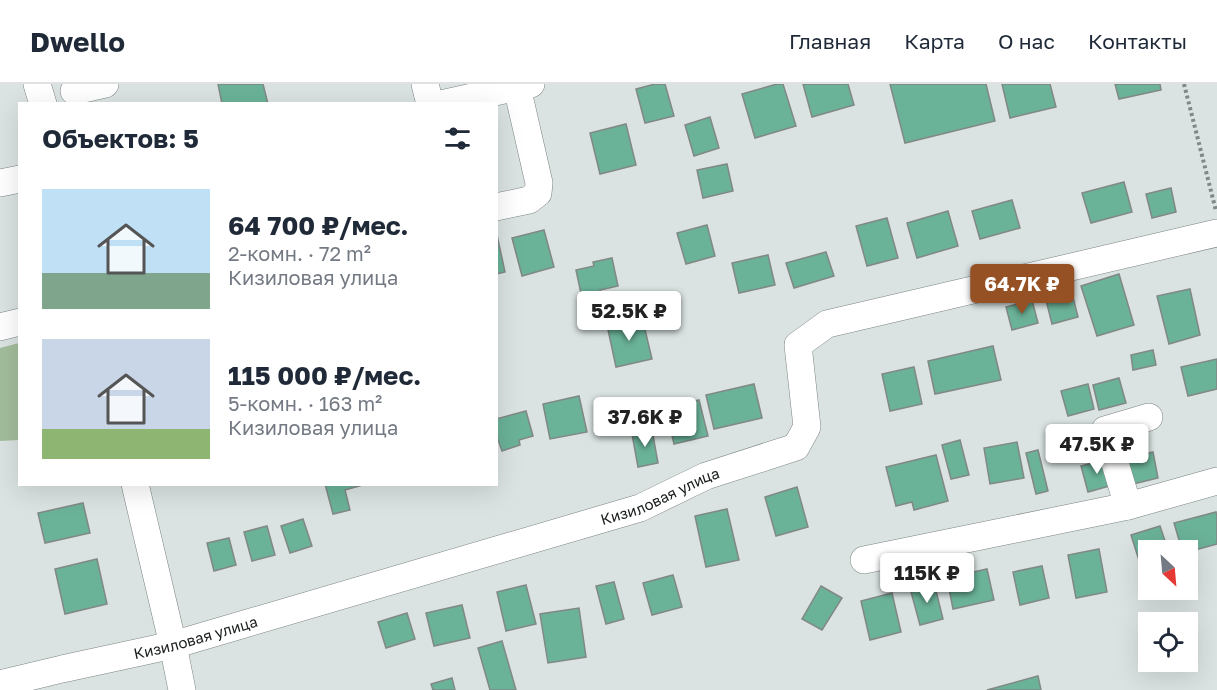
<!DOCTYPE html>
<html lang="ru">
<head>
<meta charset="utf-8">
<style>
	:root { --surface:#fff; --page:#f2f2f3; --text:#1f2937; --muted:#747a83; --line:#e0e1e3; --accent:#955024 }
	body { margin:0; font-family:"Golos Text",sans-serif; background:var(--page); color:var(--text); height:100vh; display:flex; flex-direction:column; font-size:22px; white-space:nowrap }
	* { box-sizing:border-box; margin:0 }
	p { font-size:20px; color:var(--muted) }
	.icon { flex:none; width:33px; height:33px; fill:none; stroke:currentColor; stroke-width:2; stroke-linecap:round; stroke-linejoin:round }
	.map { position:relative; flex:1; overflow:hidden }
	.side { position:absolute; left:18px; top:18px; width:480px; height:384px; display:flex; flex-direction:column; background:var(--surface); border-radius:0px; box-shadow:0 6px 24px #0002 }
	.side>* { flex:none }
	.needle { width:39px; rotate:154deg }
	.tools { position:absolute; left:1138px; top:456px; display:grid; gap:12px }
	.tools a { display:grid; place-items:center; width:60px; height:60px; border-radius:0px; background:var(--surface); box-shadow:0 6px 24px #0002; font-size:30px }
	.price { position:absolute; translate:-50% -51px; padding:0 14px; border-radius:6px; background:#fff; color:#222; font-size:20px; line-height:39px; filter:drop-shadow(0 2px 3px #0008) }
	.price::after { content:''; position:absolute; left:50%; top:36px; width:18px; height:14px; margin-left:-9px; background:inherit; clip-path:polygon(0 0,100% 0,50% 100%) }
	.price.selected { background:var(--accent); color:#fff }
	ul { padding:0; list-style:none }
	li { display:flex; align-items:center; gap:18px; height:150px; padding:0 24px }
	li span { display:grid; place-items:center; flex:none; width:168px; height:120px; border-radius:0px; color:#555 }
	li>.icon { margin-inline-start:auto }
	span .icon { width:72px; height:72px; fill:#fffc; stroke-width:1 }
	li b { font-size:26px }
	h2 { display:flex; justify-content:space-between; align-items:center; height:72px; padding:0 24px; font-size:26px }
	header { display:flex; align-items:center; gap:36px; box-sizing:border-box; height:84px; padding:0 30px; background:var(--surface); border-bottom:2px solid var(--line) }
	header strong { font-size:28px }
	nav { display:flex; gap:33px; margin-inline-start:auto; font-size:21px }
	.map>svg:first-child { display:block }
	.green { fill:#a2bd9b }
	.building { fill:#6ab298; stroke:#818885; stroke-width:1.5 }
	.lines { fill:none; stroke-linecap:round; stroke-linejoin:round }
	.minor-casing { stroke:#7c8383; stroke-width:28 }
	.path { stroke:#818787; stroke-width:4; stroke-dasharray:3 3; stroke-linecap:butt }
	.minor { stroke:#fff; stroke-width:27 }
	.labels { text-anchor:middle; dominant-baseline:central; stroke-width:5; stroke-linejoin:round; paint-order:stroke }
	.street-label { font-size:15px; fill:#1b1e1e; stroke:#fff }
</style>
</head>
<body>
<header>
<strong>Dwello</strong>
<nav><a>Главная</a><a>Карта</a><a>О нас</a><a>Контакты</a></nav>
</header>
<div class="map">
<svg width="1217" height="606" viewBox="0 0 1217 606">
	<rect width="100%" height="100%" fill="#dae2e2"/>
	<path class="green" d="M19,259V356L0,357V264Z"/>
	<g class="building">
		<path d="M218,0H263L268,20H222Z"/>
		<path d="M655,0H665L674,32L645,39L636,5Z"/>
		<path d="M777,0H783L796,42L755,54L742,10Z"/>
		<path d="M803,0H848L854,21L812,33Z"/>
		<path d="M890,0H986L995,37L905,59Z"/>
		<path d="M1002,0H1050L1056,23L1010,34Z"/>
		<path d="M1115,0H1160L1161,6L1119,15Z"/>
		<path d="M710,33L719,64L694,72L685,41Z"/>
		<path d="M626,40L636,81L600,90L590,49Z"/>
		<path d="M727,80L733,107L703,114L697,86Z"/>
		<path d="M1124,98L1132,128L1091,139L1082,109Z"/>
		<path d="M1171,104L1176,128L1152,134L1146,110Z"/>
		<path d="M1012,116L1020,144L980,155L972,127Z"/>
		<path d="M948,127L958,162L917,174L907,139Z"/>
		<path d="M887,134L898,174L867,182L856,142Z"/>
		<path d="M707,141L715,172L686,180L677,149Z"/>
		<path d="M544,146L554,183L522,192L512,154Z"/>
		<path d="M497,151L505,188L496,190V151Z"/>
		<path d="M826,168L834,192L794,204L786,179Z"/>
		<path d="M768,171L775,201L739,209L732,179Z"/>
		<path d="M612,174L618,202L600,206L601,210L582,214L576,186L594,182L593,178Z"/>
		<path d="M1119,190L1134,241L1097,252L1081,202Z"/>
		<path d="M1071,205L1078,233L1052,240L1045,212Z"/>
		<path d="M1190,205L1200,251L1169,260L1157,212Z"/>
		<path d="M1032,216L1038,239L1012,246L1006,223Z"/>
		<path d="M642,233L652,275L616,283L607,241Z"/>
		<path d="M993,262L1001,296L935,310L928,277Z"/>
		<path d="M1153,266L1156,281L1133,286L1131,271Z"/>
		<path d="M1217,275V305L1188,312L1181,283Z"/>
		<path d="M914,283L922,320L890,327L882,290Z"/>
		<path d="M1119,294L1126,319L1099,326L1093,301Z"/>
		<path d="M754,300L762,334L714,345L706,311Z"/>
		<path d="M1088,300L1094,325L1068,332L1061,307Z"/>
		<path d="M579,312L587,348L550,355L543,320Z"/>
		<path d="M699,316L708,352L674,360L666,324Z"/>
		<path d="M526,327L533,352L519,356L520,361L502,367L496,350V335Z"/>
		<path d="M652,346L658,379L638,383L632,350Z"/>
		<path d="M960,356L969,391L951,395L942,361Z"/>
		<path d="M1017,358L1024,394L990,400L984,364Z"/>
		<path d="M1038,366L1048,407L1036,410L1026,369Z"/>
		<path d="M1153,368L1158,394L1129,401L1123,375Z"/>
		<path d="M936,371L948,417L914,426L912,418L896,422L886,383Z"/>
		<path d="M1106,375L1113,401L1088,408L1081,382Z"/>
		<path d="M325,400H366L345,406L350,426L333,430Z"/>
		<path d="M797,403L808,443L776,452L765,413Z"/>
		<path d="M83,419L90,449L45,459L38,429Z"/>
		<path d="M727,425L739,476L706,483L695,432Z"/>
		<path d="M1216,428L1217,432V460L1188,468V466H1182L1174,439Z"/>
		<path d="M303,435L312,462L290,469L281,442Z"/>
		<path d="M267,442L275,471L252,477L244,448Z"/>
		<path d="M1160,442L1168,466H1149V487L1143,489L1131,451Z"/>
		<path d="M229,454L236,481L214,487L207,459Z"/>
		<path d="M1099,465L1107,508L1076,514L1068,471Z"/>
		<path d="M97,475L107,520L65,530L55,485Z"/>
		<path d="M1042,482L1049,514L1020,521L1013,488Z"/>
		<path d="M987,485L994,516L953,525L947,494Z"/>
		<path d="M673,491L682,523L652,531L643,499Z"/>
		<path d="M614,498L624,535L606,540L596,502Z"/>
		<path d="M934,499L943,535L920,541L910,504Z"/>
		<path d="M526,501L536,540L506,547L497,508Z"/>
		<path d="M821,502L842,514L822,546L802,535Z"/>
		<path d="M892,509L901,548L870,556L861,517Z"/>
		<path d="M462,521L470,554L434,562L426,529Z"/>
		<path d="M579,524L586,573L548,579L540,530Z"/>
		<path d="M407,529L415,555L386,564L378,538Z"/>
		<path d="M502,557L516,606H490L478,564Z"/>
		<path d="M1038,592L1041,606H987Z"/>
		<path d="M452,594L455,606H433L431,600Z"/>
	</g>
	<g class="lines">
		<g class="minor-casing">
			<g id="minor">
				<path d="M37,0L43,20"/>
				<path d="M425,0L430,20"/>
				<path d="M74,7L105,0"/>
				<path d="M441,20L517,3"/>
				<path d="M0,99L20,95"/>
				<path d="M496,123L529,116L538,109L539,99L517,3L531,0"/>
				<path d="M0,243L20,238"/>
				<path d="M135,400L173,561L182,606"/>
				<path d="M1128,422L1105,346L1149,333"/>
				<path d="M864,476L1128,422L1217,397"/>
				<path id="s1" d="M0,600L62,585L173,561L640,424L706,392L796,363L807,343L798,261L827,240L1217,149"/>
			</g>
		</g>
		<path class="path" d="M1184,0L1216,127"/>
		<use href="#minor" class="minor"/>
	</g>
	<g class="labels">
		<g class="street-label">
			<text stroke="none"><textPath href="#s1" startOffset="687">Кизиловая улица</textPath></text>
			<text stroke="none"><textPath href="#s1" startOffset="201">Кизиловая улица</textPath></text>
		</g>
	</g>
</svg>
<div class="tools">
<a><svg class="needle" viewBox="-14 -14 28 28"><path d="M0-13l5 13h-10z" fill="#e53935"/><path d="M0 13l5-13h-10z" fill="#747a83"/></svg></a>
<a><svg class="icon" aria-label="locate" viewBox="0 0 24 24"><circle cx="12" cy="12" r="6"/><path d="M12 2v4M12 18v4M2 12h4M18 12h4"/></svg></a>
</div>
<b class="price selected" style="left:1022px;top:231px">64.7K ₽</b>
<b class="price" style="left:629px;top:258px">52.5K ₽</b>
<b class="price" style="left:645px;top:364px">37.6K ₽</b>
<b class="price" style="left:1097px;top:391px">47.5K ₽</b>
<b class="price" style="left:927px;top:520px">115K ₽</b>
<section class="side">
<h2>Объектов: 5<svg class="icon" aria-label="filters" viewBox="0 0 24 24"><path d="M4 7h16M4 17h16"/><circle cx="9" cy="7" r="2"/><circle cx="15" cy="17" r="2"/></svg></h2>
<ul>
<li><span style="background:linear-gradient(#bfe0f5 70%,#7fa58c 0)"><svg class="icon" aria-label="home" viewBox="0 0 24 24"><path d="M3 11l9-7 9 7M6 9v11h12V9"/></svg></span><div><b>64 700 ₽/мес.</b><p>2-комн. · 72 m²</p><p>Кизиловая улица</p></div></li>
<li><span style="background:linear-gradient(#c9d6e8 75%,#8fb573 0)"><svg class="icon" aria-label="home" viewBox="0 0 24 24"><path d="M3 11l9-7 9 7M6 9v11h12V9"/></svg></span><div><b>115 000 ₽/мес.</b><p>5-комн. · 163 m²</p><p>Кизиловая улица</p></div></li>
</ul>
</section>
</div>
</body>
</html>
